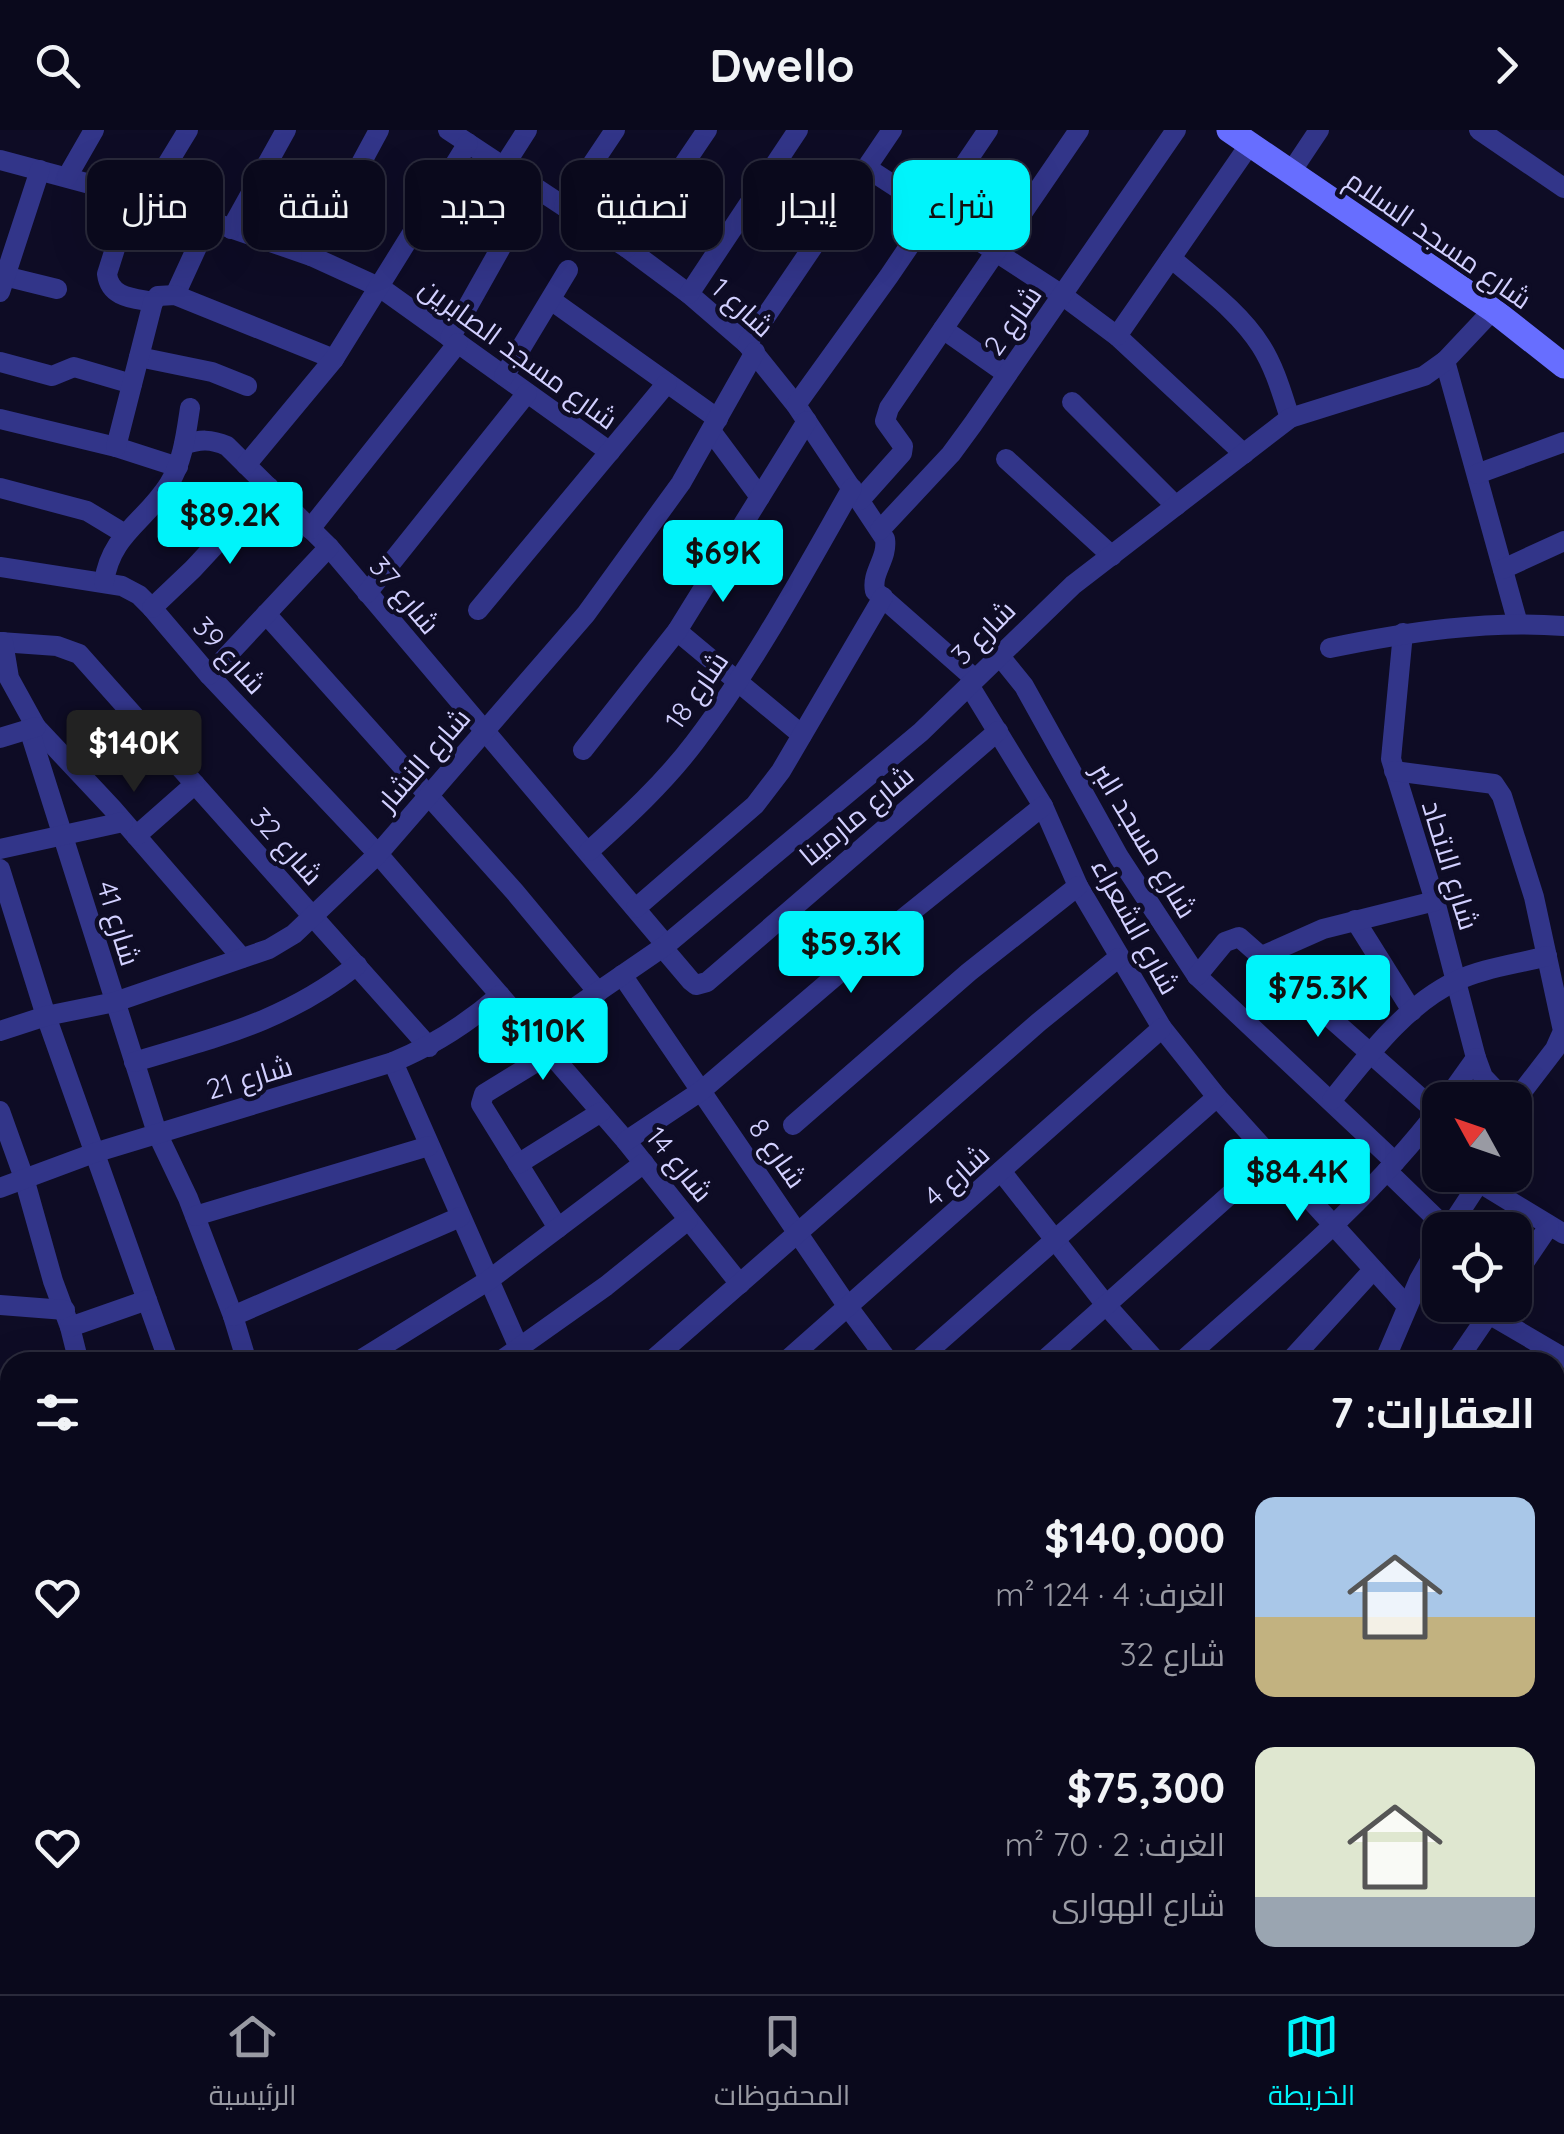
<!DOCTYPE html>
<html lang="ar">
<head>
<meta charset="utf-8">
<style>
	:root { --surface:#0a091c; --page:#181729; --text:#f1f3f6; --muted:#999aa3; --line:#2a2a3b; --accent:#00f4fb }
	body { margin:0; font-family:Quicksand,Cairo,sans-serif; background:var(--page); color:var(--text); direction:rtl; height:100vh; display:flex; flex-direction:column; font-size:38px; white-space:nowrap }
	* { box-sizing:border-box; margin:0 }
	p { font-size:32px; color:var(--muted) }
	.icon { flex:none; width:55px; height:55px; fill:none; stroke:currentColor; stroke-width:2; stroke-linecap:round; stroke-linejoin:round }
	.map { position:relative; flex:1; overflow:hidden; direction:ltr }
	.drawer { position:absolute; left:0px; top:1222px; width:1565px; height:642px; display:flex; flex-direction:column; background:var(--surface); border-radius:30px 30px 0 0; box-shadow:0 10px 40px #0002,0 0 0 2px var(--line); direction:rtl }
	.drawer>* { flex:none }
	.banner { position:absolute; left:30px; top:30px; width:1000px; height:90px; direction:rtl; display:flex; gap:20px }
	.needle { width:65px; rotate:310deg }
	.buttons { position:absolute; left:1422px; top:952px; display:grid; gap:20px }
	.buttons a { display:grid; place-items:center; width:110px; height:110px; border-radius:20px; background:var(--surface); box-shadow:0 10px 40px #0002,0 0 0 2px var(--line); font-size:50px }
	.price { position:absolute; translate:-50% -85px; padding:0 22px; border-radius:10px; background:var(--accent); color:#111; font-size:32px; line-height:65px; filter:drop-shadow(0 2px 5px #0008) }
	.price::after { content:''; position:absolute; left:50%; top:60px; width:30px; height:22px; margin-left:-15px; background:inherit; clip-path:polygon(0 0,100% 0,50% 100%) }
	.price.on { background:#222; color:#fff }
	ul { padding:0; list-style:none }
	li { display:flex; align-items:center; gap:30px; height:250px; padding:0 30px }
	li span { display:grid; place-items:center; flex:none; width:280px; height:200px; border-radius:20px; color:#555 }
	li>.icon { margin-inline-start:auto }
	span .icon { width:120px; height:120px; fill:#fffc; stroke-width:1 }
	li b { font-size:42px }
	h2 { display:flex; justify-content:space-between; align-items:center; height:120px; padding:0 30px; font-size:42px }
	.tag { padding:0 35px; border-radius:20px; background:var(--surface); box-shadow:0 10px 40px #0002,0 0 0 2px var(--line); font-size:35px; line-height:90px }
	.tag.on { background:var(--accent); color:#111 }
	header { display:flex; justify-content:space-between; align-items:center; height:130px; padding:0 30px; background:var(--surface); font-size:45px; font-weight:700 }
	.tabs { display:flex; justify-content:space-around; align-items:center; height:140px; border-top:2px solid var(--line); background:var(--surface); font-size:28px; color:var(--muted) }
	.tabs a { display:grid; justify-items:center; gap:5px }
	.tabs .on { color:var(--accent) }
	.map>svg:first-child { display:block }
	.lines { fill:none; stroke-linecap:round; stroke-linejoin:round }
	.street { stroke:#323589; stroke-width:20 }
	.secondary { stroke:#676eff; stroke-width:25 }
	.labels { text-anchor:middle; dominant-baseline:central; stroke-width:9; stroke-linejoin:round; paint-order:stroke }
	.street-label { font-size:28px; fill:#d2d0ff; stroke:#0e0c25 }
</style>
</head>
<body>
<header><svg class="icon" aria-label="forward" viewBox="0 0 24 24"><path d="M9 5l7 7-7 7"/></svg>Dwello<svg class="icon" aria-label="search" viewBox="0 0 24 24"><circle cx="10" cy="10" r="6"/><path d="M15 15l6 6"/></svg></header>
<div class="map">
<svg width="1564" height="1864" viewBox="0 0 1564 1864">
	<rect width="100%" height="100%" fill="#0e0c25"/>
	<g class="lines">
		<g class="street">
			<path d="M448,0L627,118L689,164L747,214L796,275L885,409C888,429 871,442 875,461L975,549"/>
			<path d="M1479,0L1564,58"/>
			<path d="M0,30L146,69L311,126L381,158L610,322"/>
			<path d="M504,36L527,0"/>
			<path d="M867,38L1062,165L1117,206L1244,324"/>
			<path d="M1291,42L1319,0"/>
			<path d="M67,47L94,0"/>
			<path d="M132,65L107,144C110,168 133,168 153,172"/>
			<path d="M146,69L188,0"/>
			<path d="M564,76L615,0"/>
			<path d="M231,99L286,0"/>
			<path d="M627,118L707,0"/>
			<path d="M311,126L379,0"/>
			<path d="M1171,128C1202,155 1239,181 1261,216C1275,238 1282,264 1290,288"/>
			<path d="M0,145L57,159"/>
			<path d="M0,162L40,40"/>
			<path d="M689,164L798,0"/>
			<path d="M175,165L209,91"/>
			<path d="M551,170L718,289"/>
			<path d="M153,172L158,166L175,165L334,229"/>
			<path d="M943,199L1007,244"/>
			<path d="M1117,206L1250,14"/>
			<path d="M450,208L535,57"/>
			<path d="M747,214L892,0"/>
			<path d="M139,227L212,242L247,256"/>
			<path d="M1445,231L1518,494"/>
			<path d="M0,232L52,246L74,237L132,254"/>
			<path d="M504,246L568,140"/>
			<path d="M1072,272L1176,376"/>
			<path d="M796,275L889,146L988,0"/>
			<path d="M0,289L116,317L178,337"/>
			<path d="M711,301L760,367"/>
			<path d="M184,315C200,309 211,309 227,316L329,417L666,815"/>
			<path d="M116,317L153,172"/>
			<path d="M1006,329L1112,426"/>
			<path d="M246,335L334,229L468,13"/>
			<path d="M1477,344L1564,312"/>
			<path d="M0,358L87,381L125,404"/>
			<path d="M860,370L902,323L903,316L885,291L889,278L1079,0"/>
			<path d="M310,399L458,213"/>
			<path d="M880,400L951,324L973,294L1176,0"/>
			<path d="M0,437L122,456L139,465L152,478L209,545L378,724L626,1011L740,1154"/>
			<path d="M1503,439L1564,411"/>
			<path d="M104,452C111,404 145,392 169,354C183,331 186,304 190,278"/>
			<path d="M367,463L527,263"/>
			<path d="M152,478L193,439L269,357"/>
			<path d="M478,480L667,253"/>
			<path d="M266,484L514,761L598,862"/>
			<path d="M677,501L802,605"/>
			<path d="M1403,503L1391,629L1435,771L1476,928L1483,947L1505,970"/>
			<path d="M0,512L57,516L79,524L429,917"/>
			<path d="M3,512L9,548L36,597L112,678L242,828"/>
			<path d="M1330,518C1407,502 1486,490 1564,496"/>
			<path d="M999,525L1024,556L1119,727L1197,846L1395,1032"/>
			<path d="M209,545L329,417"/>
			<path d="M969,555L1043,676L1078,756L1162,898L1217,967L1407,1176"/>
			<path d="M29,599L157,1003L188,1068L233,1186L247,1232"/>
			<path d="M0,608L36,597"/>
			<path d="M583,620L677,501L807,291"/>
			<path d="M1394,641L1494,654L1502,666L1534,767L1563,901L1555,919L1515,971"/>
			<path d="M136,706L195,654"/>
			<path d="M0,719L123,692"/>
			<path d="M589,721C627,687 664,653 695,612C755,533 803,444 852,358"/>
			<path d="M0,739L46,886L169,1232"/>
			<path d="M636,778L755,675L781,641L883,467"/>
			<path d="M1355,790L1412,881"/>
			<path d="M663,818L691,851L696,855L707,852L998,601"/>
			<path d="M1262,826L1323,799L1435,771"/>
			<path d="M622,845L848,1177L889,1232"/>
			<path d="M1197,846L1225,812L1239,807L1440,985"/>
			<path d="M0,901L46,886L115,872L269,819L294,804L378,724L586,484L681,353L755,222"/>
			<path d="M535,905L666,815L921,602L1073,455L1290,288L1424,246L1445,231L1493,180"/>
			<path d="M551,923L484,964L481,974L558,1098"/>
			<path d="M134,932C220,906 284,892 357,835"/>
			<path d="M393,932L519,1218L529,1232"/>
			<path d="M1332,970C1367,927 1405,875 1456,851C1483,838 1518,834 1547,826"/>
			<path d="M1446,970L1476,928"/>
			<path d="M0,981L24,1048L53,1151L70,1197L77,1225L75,1232"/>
			<path d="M793,995L969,842L1078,756"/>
			<path d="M626,1011L701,961L900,791L1043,676"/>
			<path d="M518,1034L601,982"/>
			<path d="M1001,1041L1106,1175L1157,1232"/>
			<path d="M1387,1041L1448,1100"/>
			<path d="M1480,1053L1564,1104"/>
			<path d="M0,1058L94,1023L393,932C434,915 467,894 500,865"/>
			<path d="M195,1086L429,1016"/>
			<path d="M1448,1100L1484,1045"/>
			<path d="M1515,1146L1549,1096"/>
			<path d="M0,1175L65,1180"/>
			<path d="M1489,1184L1564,1228"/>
			<path d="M233,1186L460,1087"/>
			<path d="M70,1197L147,1170"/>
			<path d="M357,1232L489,1150L644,1033"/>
			<path d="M499,1232L606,1156L688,1090"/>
			<path d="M650,1232L1039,892L1118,828"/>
			<path d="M785,1232L1162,898"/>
			<path d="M916,1232L1217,967"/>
			<path d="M1042,1232L1271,1028"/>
			<path d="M1181,1232C1270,1152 1367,1074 1440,978"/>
			<path d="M1289,1232L1373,1140"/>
			<path d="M1384,1232L1419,1150L1440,1113"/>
			<path d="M1456,1232L1495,1175"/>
			<path d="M1555,1291L1564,1287"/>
			<path d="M1555,1379L1564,1377"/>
			<path d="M0,1433L10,1434"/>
			<path d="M1555,1488L1564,1486"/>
			<path d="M0,1589L10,1591"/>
			<path d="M1555,1637H1564"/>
			<path d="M0,1755L10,1756"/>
			<path d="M537,1855L559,1864"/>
			<path d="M943,1855L971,1862"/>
			<path d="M10,1864L11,1855"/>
			<path d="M55,1864L81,1861L86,1855"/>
			<path d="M454,1864L475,1855"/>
			<path d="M722,1864L723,1855"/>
			<path d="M847,1864L848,1855"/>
			<path d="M1090,1864L1095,1855"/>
		</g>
		<path class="secondary" d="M1229,0L1493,180L1564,236"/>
	</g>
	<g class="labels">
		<g class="street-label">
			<text transform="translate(1439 109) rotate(35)">شارع مسجد السلام</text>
			<text transform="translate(743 177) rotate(42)">شارع 1</text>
			<text transform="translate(1012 190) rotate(-55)">شارع 2</text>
			<text transform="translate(519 223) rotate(36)">شارع مسجد الصابرين</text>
			<text transform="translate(405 465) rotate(50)">شارع 37</text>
			<text transform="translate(983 502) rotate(-45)">شارع 3</text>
			<text transform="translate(230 525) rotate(48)">شارع 39</text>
			<text transform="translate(696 560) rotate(-55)">شارع 18</text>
			<text transform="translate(423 629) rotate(-49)">شارع النشار</text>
			<text transform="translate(856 685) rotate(-40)">شارع مارمينا</text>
			<text transform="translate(1145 710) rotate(59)">شارع مسجد البر</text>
			<text transform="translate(287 716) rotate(48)">شارع 32</text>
			<text transform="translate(1451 735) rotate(73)">شارع الاتحاد</text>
			<text transform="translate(119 793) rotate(73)">شارع 41</text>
			<text transform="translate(1136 796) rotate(61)">شارع الشعراء</text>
			<text transform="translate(249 947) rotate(-17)">شارع 21</text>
			<text transform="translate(778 1023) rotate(55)">شارع 8</text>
			<text transform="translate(680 1034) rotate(51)">شارع 14</text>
			<text transform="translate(956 1045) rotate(-42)">شارع 4</text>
		</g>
	</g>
</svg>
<div class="buttons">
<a><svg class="needle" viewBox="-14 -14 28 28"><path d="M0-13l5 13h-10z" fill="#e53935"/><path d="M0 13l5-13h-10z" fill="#999aa3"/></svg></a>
<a><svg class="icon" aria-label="locate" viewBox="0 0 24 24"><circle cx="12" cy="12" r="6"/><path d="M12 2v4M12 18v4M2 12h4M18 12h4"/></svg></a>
</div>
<b class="price" style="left:230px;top:437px">$89.2K</b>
<b class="price" style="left:723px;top:475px">$69K</b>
<b class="price on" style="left:134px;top:665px">$140K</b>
<b class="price" style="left:851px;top:866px">$59.3K</b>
<b class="price" style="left:1318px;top:910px">$75.3K</b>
<b class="price" style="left:543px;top:953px">$110K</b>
<b class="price" style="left:1297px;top:1094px">$84.4K</b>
<div class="banner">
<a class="tag on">شراء</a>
<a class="tag">إيجار</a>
<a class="tag">تصفية</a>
<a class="tag">جديد</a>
<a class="tag">شقة</a>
<a class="tag">منزل</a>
</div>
<section class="drawer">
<h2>العقارات: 7<svg class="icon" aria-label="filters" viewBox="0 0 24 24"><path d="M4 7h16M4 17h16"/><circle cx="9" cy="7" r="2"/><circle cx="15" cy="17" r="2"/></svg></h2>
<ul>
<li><span style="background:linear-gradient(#a9c7e8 60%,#c2b280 0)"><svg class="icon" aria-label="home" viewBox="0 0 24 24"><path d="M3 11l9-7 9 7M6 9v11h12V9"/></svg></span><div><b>$140,000</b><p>الغرف: 4 · 124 m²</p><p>شارع 32</p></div><svg class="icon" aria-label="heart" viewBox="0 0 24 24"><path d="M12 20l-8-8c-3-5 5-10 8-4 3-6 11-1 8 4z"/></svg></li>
<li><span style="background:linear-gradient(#dfe7d0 75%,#9aa5b1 0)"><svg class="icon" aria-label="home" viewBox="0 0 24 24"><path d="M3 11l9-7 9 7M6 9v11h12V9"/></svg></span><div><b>$75,300</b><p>الغرف: 2 · 70 m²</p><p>شارع الهوارى</p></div><svg class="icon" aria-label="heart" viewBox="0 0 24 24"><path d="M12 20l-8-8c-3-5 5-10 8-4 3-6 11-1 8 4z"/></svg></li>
</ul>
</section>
</div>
<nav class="tabs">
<a class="on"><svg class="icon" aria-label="map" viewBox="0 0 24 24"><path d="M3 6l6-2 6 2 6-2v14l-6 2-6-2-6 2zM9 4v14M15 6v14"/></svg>الخريطة</a>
<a><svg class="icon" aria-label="saved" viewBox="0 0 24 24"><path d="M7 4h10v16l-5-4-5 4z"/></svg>المحفوظات</a>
<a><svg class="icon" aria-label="home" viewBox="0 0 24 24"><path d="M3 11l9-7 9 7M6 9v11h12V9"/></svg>الرئيسية</a>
</nav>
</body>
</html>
